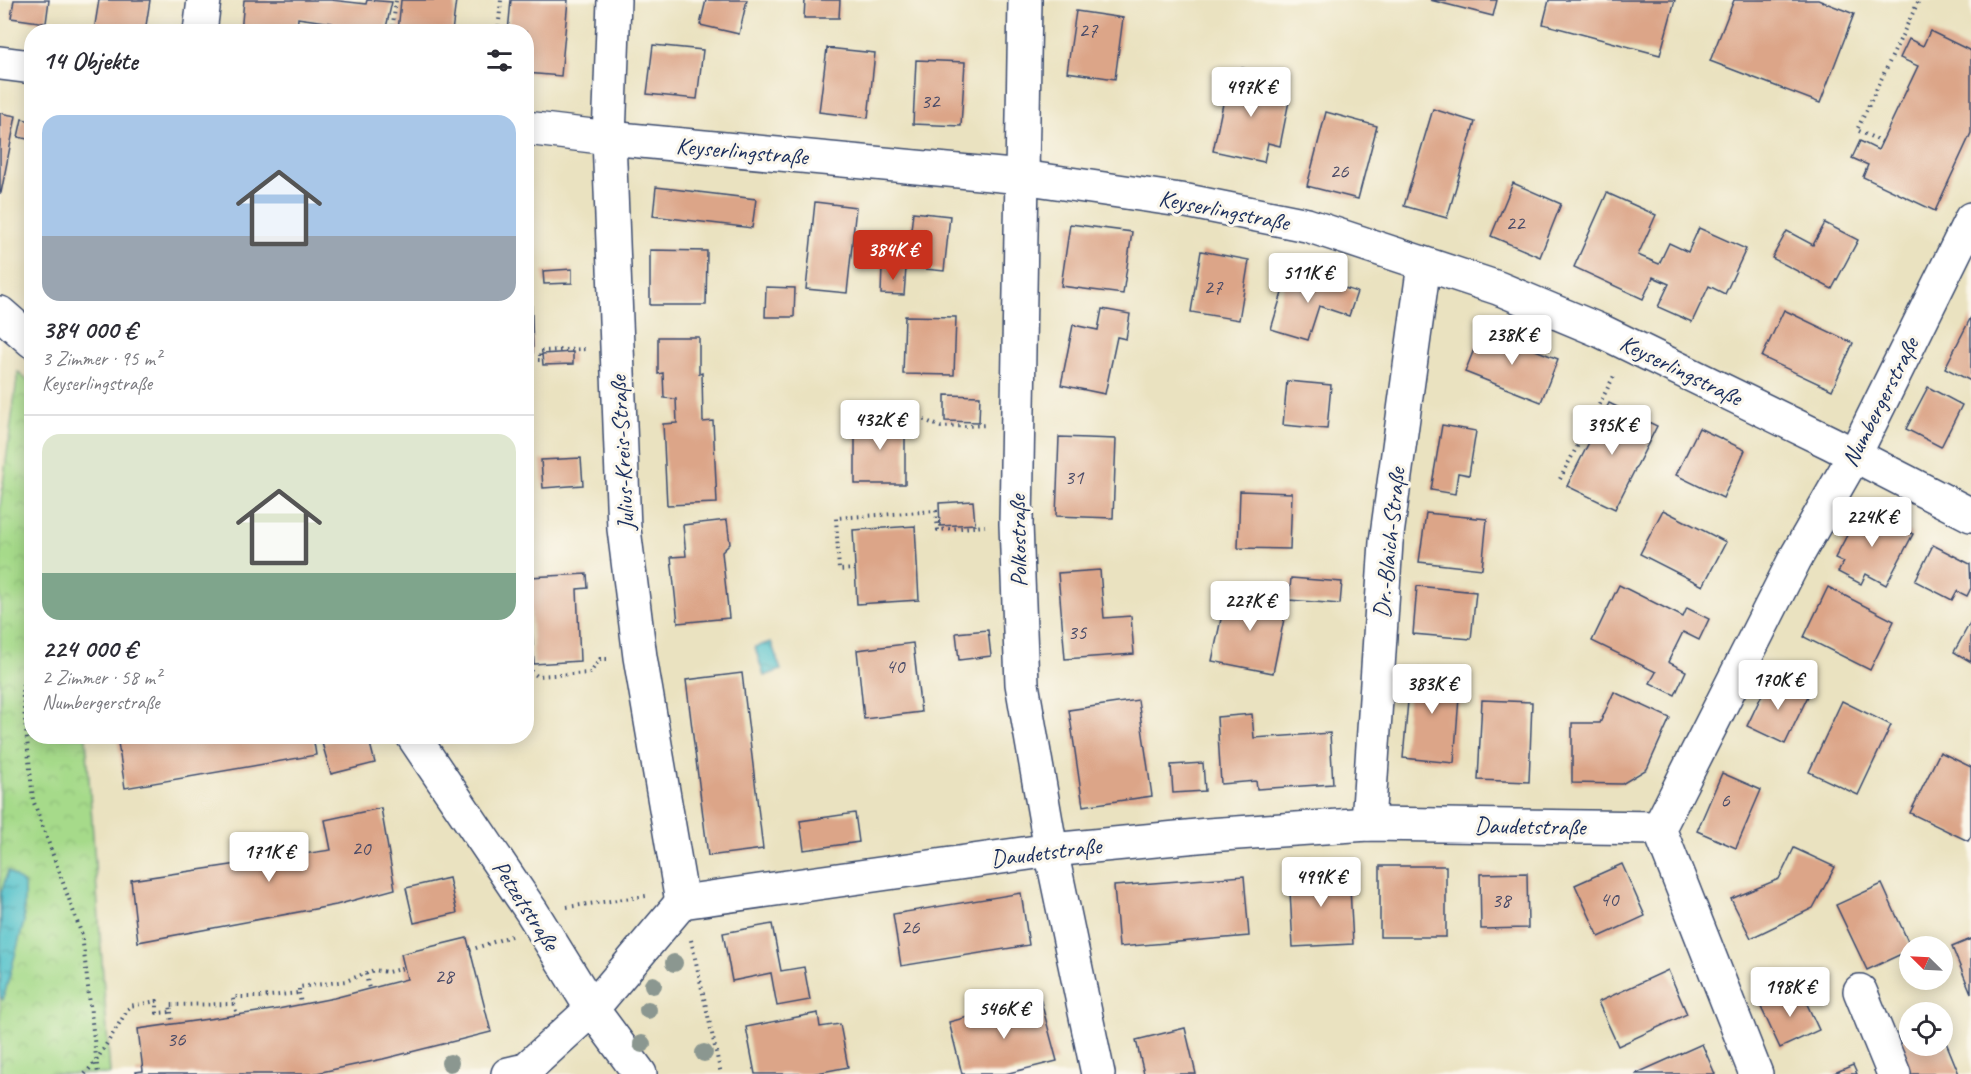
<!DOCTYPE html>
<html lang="de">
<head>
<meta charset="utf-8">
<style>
	:root { --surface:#fff; --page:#f2f2f3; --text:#2b2b33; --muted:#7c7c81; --line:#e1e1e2; --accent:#c8321e }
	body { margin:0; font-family:Caveat,sans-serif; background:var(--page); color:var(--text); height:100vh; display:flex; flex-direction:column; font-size:22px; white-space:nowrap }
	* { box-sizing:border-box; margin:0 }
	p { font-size:20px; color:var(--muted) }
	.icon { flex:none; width:33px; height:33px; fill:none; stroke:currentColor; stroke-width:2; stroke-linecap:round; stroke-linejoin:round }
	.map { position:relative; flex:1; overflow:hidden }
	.drawer { position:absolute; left:24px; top:24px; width:510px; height:720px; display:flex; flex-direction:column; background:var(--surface); border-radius:24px; box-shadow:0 3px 15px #0003 }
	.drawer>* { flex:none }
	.needle { width:39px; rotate:294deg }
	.fabs { position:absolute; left:1899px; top:936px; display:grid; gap:12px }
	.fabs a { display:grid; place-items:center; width:54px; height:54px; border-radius:50%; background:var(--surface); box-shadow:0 3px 15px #0003; font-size:30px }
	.price { position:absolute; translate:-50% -51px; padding:0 14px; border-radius:6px; background:#fff; color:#222; font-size:20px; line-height:39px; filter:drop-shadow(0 2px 3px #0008) }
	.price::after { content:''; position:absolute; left:50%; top:36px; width:18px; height:14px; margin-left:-9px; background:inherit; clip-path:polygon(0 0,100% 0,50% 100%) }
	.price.current { background:var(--accent); color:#fff }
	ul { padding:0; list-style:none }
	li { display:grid; align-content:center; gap:12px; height:318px; padding:0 18px }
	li+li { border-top:2px solid var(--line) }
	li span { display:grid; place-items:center; height:186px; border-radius:18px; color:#555 }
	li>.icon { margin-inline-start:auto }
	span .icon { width:108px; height:108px; fill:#fffc; stroke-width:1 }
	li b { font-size:26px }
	h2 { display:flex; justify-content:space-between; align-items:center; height:72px; padding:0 18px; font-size:26px }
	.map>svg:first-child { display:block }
	.park { fill:url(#park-crowns); stroke:#608474; stroke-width:1.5 }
	.water { fill:url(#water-ripples); stroke:#387894; stroke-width:1.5 }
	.building { fill:#dca588 }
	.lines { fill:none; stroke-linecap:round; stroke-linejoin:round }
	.minor-casing { stroke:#3a4a6d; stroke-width:36 }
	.path { stroke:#3a4a6d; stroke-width:4; stroke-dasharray:1.5 4.5; stroke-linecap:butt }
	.minor { stroke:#fff; stroke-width:33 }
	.tree { fill:#8b9790 }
	.labels { text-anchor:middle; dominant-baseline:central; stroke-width:6; stroke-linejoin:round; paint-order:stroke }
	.number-label { font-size:21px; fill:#4b4c68 }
	.street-label { font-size:24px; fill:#1b2f5e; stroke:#fbf7ec }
</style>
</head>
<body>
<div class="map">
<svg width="1971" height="1074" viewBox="0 0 1971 1074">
	<defs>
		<pattern id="park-crowns" width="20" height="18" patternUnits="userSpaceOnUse" patternTransform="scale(1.5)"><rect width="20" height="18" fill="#a6da8a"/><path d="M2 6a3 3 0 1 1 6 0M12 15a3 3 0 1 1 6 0" fill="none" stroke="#8ebb7a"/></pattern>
		<pattern id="water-ripples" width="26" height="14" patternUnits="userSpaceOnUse" patternTransform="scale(1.5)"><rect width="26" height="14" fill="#54c2cb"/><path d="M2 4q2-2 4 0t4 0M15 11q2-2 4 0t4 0" fill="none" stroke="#459ea8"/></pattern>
	</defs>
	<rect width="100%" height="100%" fill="#fbf7ec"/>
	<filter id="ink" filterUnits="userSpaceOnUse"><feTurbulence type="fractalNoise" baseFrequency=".0167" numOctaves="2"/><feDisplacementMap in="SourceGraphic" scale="12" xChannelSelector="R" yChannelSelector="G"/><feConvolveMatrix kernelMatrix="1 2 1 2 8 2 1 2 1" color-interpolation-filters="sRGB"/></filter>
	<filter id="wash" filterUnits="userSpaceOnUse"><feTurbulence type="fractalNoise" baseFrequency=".008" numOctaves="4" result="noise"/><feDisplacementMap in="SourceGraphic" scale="24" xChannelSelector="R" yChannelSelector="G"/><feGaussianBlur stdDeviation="1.35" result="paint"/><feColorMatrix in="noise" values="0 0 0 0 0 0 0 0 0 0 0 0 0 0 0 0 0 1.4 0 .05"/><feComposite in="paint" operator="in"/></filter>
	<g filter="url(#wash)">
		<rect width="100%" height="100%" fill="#eae2c0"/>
		<path class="park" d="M18,372L32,385V736L86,737L110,1074H0V507Z"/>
		<g class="water">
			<path d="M771,642L781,670L764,676L755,647Z"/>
			<path d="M8,871L24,884V922L3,1000L0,996L1,893Z"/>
		</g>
		<g id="blocks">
			<g class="building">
				<path d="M14,0H49L46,23L11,18Z"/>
				<path d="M99,0H150L145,32L94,31Z"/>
				<path d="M244,0H331L366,4L367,0L392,2L385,32H331L332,23L298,18L297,32H241Z"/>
				<path d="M401,0H456L452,32H398Z"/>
				<path d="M511,0H568L561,76L526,73V32H508Z"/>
				<path d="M706,0H747L739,34L700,25Z"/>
				<path d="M805,0H840L839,18H804Z"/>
				<path d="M1430,0H1497L1493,16Z"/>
				<path d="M1549,0H1675L1660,55L1543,24Z"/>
				<path d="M1734,0H1818L1854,14L1820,103L1710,61Z"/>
				<path d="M1076,11L1123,18L1115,79L1067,72Z"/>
				<path d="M1930,31L1971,51V133L1935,211L1863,177L1868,165L1852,158L1860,141L1878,150L1918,66L1900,58L1909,39L1923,46Z"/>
				<path d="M653,45L703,50L697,99L647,94Z"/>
				<path d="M827,48L875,53L868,118L819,112Z"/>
				<path d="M916,60L965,62L961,126L913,124Z"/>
				<path d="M1242,68L1275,75L1270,96L1289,101L1280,146L1268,143L1264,162L1213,151L1227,85L1238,88Z"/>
				<path d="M1433,109L1475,122L1447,218L1404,206Z"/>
				<path d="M1326,112L1377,126L1358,199L1307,186Z"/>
				<path d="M0,113L16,116L1,193H0Z"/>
				<path d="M22,119L32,121V140L18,137Z"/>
				<path d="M1513,183L1561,204L1540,257L1491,236Z"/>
				<path d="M656,187L756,199L752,228L653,216Z"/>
				<path d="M1607,193L1656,215L1638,255L1659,264L1669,243L1688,252L1699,228L1746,249L1725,294L1709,286L1692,322L1658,307L1669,284L1653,277L1643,299L1574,267Z"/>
				<path d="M815,202L856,207L847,293L806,289Z"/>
				<path d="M913,212L950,216L944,271L907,267Z"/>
				<path d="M1825,223L1858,240L1832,289L1772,258L1787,231L1813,245Z"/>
				<path d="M1070,224L1132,232L1123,294L1061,286Z"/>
				<path d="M650,250L707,251L706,305H650Z"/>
				<path d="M1201,251L1249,260L1239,320L1191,312Z"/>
				<path d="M882,266L906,268L904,295L881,294Z"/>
				<path d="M572,269V283L544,284L543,271Z"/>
				<path d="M1289,270L1357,292L1349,316L1319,306L1308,340L1271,329Z"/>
				<path d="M526,285H531L533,353H526Z"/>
				<path d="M766,287L795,288L794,317H765Z"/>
				<path d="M1102,309L1130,314L1126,339L1117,337L1105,394L1061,385L1073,325L1098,330Z"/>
				<path d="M1784,310L1853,343L1832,390L1762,357Z"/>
				<path d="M905,316L956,317L954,375L903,374Z"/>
				<path d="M1971,317V381L1945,368Z"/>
				<path d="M1482,329L1558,359L1541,402L1465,372Z"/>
				<path d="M658,337H699V374L702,373L703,422L713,421L717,503L667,505L663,424L677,423L676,399L664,398L663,373L658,374Z"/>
				<path d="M573,352V364L543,365L542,354Z"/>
				<path d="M1287,381L1331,385L1327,429L1283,425Z"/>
				<path d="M1928,387L1962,405L1941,447L1906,429Z"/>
				<path d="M945,395L980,396L979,422L945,421Z"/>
				<path d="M1609,403L1657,426L1615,509L1567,486Z"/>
				<rect x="855" y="417" width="50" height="67"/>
				<path d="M1442,425L1476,431L1469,475L1458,473L1455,494L1431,490Z"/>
				<path d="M1699,428L1745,450L1723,498L1676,475Z"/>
				<path d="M1059,437L1116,439L1113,518L1056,516Z"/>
				<path d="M581,458L583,485L543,488L541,460Z"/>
				<path d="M1240,491L1292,493L1290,549L1238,548Z"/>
				<path d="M973,501L975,524L940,526L939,503Z"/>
				<path d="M1862,507L1913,534L1886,585L1866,574L1861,584L1838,572L1844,562L1835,558Z"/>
				<path d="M1663,510L1726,542L1703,586L1640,554Z"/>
				<path d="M1426,513L1487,519L1482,569L1419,562Z"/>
				<path d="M727,520L730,544L722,552L729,618L678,623L671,557L686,556L683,525Z"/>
				<path d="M915,526L919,600L857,604L853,530Z"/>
				<path d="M1933,545L1970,564L1971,588L1967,596L1957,591L1952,600L1915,581Z"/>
				<path d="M1100,570L1104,618L1131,616L1134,654L1065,659L1058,573Z"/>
				<path d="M587,574L588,588L577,589L580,661L534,664L529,577Z"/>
				<path d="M1291,578L1342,582L1340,604L1289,600Z"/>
				<path d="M1619,585L1683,617L1687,608L1709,619L1699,640L1683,632L1668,662L1686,671L1675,695L1650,683L1656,672L1592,641Z"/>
				<path d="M1417,586L1476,592L1471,639L1413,634Z"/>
				<path d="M1828,587L1894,621L1870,670L1804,637Z"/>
				<path d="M1227,591L1287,604L1273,673L1212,661Z"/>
				<path d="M1971,621V662L1954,652Z"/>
				<path d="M988,630L991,656L959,660L956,633Z"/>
				<path d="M913,643L921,712L864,719L857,650Z"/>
				<path d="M1411,667L1461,671L1454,763L1403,758Z"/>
				<path d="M742,673L763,849L708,856L686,680Z"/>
				<path d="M1770,678L1808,696L1785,744L1747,726Z"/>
				<path d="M1614,692L1670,718L1647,769L1622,784L1572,783V723H1600Z"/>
				<path d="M1138,700L1152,796L1083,806L1069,710Z"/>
				<path d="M1482,700L1532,702L1529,782L1478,780Z"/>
				<path d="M1842,701L1891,725L1858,795L1809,772Z"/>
				<path d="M1252,714L1254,738L1330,733L1333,784L1257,789L1256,781L1221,784L1217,717Z"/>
				<path d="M117,736H313L316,755L125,788Z"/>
				<path d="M348,736H368L375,763L331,774L322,743Z"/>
				<path d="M1940,752L1971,767V836L1968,841L1910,813Z"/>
				<path d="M1203,763L1205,791L1173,793L1171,765Z"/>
				<path d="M1722,773L1761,790L1736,848L1697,831Z"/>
				<path d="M381,808L395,889L336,905L138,942L131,880L331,850L325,820Z"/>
				<path d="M855,813L859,842L804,850L800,821Z"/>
				<path d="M1794,848L1835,867L1813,908L1751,938L1731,899L1779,879Z"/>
				<path d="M1622,864L1645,916L1599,937L1575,885Z"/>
				<rect x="1380" y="866" width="66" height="71"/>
				<path d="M1349,869L1353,944L1293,947L1289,873Z"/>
				<path d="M1527,873L1528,928L1481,929L1480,874Z"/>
				<path d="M1244,876L1249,936L1119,947L1114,886Z"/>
				<path d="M449,878L457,913L414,923L406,888Z"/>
				<path d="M1882,884L1910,946V950L1867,970L1836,905Z"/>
				<path d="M1021,893L1029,945L901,966L893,914Z"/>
				<path d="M772,924L781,971L804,967L810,1000L777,1006L771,973L732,981L723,933Z"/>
				<path d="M467,938L491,1032L383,1059L312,1074H136V1072L143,1071L138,1029L278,1009L334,998L407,979L401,954Z"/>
				<path d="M1971,939V993L1952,947Z"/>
				<path d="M1668,970L1687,1014L1618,1046L1598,1002Z"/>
				<path d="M1799,987L1819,1030L1780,1048L1760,1005Z"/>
				<path d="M1040,998L1057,1061L1005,1074H962L949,1022Z"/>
				<path d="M818,1013L820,1027L840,1024L848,1067L812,1074H755L746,1027Z"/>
				<path d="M1185,1028L1196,1074H1144L1136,1040Z"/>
				<path d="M1943,1035L1959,1074H1906L1894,1043L1910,1036V1046H1942Z"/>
				<path d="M1702,1044L1715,1074H1635Z"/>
				<path d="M1853,1065L1857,1074H1832Z"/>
			</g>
		</g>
	</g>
	<g filter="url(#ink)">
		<use href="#blocks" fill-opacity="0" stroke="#3a4a6d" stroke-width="1.5"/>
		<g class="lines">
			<g class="minor-casing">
				<g id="minor">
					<path d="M614,0L609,138L624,529L640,657L682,902"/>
					<path d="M1025,0L1016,524L1022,684L1051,850L1098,1074"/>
					<path d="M200,32L204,0"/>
					<path d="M0,63L32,67"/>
					<path d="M526,128L609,138L1022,177L1187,201L1307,225L1498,288L1601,331L1831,443L1971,515"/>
					<path d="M0,313L32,341"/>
					<path d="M413,736L532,912L592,1009L640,1074"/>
					<path d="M1368,824L1386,542L1424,264"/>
					<path d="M1860,991L1894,1074"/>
					<path d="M508,1074L525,1070L592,1009L682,902L1051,850L1208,835L1368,824L1659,828"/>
					<path d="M1756,1074L1659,828L1795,559L1854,456L1971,219"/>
				</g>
			</g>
			<g class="path">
				<path d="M392,32L396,0"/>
				<path d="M498,32L501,0"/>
				<path d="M1882,142L1857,130L1919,0"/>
				<path d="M526,360H540V351L586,349"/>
				<path d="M881,417V413H908L941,427L987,425"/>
				<path d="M1560,479L1615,374"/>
				<path d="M855,569L839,570L836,518L936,511L938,530L985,526"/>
				<path d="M526,629L532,628"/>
				<path d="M32,637L22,689L33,800L82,935L98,1074"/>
				<path d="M526,667L537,676L590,673L600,659H609"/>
				<path d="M567,907L646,896"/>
				<path d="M691,940L721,1074"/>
				<path d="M470,950L511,936"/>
				<path d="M366,974L369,989"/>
				<path d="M299,993L301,1004"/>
				<path d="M234,1004L237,1015"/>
				<path d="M171,1012L172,1024"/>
				<path d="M85,1074L96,1061L130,1006L157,1001V1013L171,1012L170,1005L234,1004L233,997H260L299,993V987L346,981L374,970L388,972L404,968"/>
			</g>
			<use href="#minor" class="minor"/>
		</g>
		<g class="tree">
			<circle cx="674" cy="963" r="9"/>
			<circle cx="653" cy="985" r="9"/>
			<circle cx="648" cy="1010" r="9"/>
			<circle cx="642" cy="1044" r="9"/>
			<circle cx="704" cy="1053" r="9"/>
			<circle cx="450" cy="1063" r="9"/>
		</g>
	</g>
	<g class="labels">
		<g class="number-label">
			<text x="1088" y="30">27</text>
			<text x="930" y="101">32</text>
			<text x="1339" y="171">26</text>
			<text x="1515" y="223">22</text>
			<text x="1213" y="287">27</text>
			<text x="1074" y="477">31</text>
			<text x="1077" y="632">35</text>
			<text x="895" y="666">40</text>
			<text x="1725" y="800">6</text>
			<text x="361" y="848">20</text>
			<text x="1609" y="899">40</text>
			<text x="1501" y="900">38</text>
			<text x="910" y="927">26</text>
			<text x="444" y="976">28</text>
			<text x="176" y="1039">36</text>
		</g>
		<g class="street-label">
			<text transform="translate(742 151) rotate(5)">Keyserlingstraße</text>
			<text transform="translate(1224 210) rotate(11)">Keyserlingstraße</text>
			<text transform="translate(1681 370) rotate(26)">Keyserlingstraße</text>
			<text transform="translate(1880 402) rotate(-63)">Numbergerstraße</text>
			<text transform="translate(622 453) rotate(-93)">Julius-Kreis-Straße</text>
			<text transform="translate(1018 541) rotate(-91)">Polkostraße</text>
			<text transform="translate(1389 543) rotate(-84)">Dr.-Blaich-Straße</text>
			<text transform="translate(1530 826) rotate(1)">Daudetstraße</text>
			<text transform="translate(1046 852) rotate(-7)">Daudetstraße</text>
			<text transform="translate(526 905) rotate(57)">Petzetstraße</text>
		</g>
	</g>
</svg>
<div class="fabs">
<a><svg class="needle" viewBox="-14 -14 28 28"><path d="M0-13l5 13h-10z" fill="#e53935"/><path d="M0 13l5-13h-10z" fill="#7c7c81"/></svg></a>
<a><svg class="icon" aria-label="locate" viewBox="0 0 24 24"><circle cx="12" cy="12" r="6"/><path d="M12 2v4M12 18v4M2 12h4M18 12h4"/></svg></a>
</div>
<b class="price" style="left:1251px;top:118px">497K €</b>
<b class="price current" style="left:893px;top:281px">384K €</b>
<b class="price" style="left:1308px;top:304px">511K €</b>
<b class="price" style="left:1512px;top:366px">238K €</b>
<b class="price" style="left:880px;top:451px">432K €</b>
<b class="price" style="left:1612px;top:456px">395K €</b>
<b class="price" style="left:1872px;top:548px">224K €</b>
<b class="price" style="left:1250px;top:632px">227K €</b>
<b class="price" style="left:1778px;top:711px">170K €</b>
<b class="price" style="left:1432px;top:715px">383K €</b>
<b class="price" style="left:269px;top:883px">171K €</b>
<b class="price" style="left:1321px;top:908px">499K €</b>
<b class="price" style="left:1790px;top:1018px">198K €</b>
<b class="price" style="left:1004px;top:1040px">546K €</b>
<section class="drawer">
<h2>14 Objekte<svg class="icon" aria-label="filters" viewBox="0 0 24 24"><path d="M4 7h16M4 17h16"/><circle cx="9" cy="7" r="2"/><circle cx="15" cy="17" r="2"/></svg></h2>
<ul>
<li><span style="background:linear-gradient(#a9c7e8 65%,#9aa5b1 0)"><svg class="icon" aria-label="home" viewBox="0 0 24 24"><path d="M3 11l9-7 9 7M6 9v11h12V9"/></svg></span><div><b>384 000 €</b><p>3 Zimmer · 95 m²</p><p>Keyserlingstraße</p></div></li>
<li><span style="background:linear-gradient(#dfe7d0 75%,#7fa58c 0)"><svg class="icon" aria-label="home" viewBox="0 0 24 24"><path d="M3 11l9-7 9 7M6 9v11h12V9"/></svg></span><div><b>224 000 €</b><p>2 Zimmer · 58 m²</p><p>Numbergerstraße</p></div></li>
</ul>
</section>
</div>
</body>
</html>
